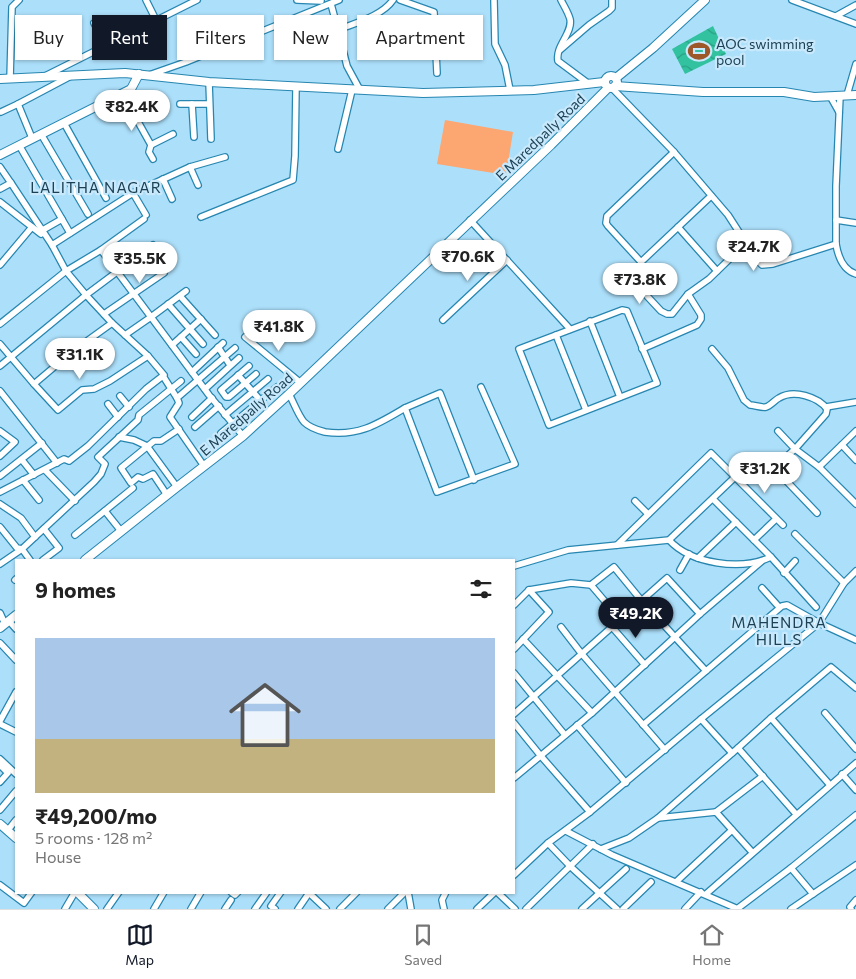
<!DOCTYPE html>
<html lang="en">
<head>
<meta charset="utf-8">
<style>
	:root { --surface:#fff; --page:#f6f6f6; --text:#222; --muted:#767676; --line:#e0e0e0; --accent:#111827 }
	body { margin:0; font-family:Commissioner,sans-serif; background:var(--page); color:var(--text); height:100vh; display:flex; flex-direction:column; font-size:19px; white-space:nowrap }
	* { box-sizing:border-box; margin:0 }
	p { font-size:16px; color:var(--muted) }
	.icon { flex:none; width:28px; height:28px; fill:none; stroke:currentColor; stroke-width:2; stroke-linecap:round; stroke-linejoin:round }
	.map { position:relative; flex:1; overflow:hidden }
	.panel { position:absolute; left:15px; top:559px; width:500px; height:335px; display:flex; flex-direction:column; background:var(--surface); border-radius:0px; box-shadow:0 1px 4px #0004 }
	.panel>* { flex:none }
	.hud { position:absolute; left:15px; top:15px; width:500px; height:45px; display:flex; gap:10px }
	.price { position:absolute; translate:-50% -42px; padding:0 11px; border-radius:18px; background:#fff; color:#222; font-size:16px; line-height:32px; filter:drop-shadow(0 1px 2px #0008) }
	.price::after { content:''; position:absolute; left:50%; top:30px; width:15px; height:11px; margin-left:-8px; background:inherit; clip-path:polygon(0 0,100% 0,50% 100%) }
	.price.selected { background:var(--accent); color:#fff }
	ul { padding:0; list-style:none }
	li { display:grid; align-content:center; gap:10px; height:265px; padding:0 20px }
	li span { display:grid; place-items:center; height:155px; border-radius:0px; color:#555 }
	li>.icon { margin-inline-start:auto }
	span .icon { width:90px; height:90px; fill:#fffc; stroke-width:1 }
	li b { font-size:21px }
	h2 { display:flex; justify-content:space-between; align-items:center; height:60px; padding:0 20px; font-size:21px }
	.pill { padding:0 18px; border-radius:0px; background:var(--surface); box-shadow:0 1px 4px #0004; font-size:18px; line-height:45px }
	.pill.selected { background:var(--accent); color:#fff }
	.menu { display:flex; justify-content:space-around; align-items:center; height:70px; border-top:1px solid var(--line); background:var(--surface); font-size:14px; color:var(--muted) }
	.menu a { display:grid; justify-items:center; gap:2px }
	.menu .selected { color:var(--accent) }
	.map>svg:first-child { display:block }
	.green { fill:#fca671 }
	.water { fill:url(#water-waves) }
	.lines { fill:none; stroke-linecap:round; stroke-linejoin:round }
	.street-casing { stroke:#2686b0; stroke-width:8 }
	.secondary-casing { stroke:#2686b0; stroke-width:10 }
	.street { stroke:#fff; stroke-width:5.5 }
	.secondary { stroke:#fff; stroke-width:8 }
	.labels { text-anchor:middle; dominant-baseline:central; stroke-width:4.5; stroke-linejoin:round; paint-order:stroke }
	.poi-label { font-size:14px; fill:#1c4154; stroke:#c8e9fb; text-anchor:start }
	.street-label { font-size:14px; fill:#1c4154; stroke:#c8e9fb }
	.neighbourhood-label { font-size:15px; letter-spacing:1px; fill:#1c4154; stroke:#c8e9fb }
</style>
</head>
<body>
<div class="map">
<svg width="856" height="909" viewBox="0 0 856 909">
	<defs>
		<pattern id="water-waves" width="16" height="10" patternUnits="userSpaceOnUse" patternTransform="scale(1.25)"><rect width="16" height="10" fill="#32c29f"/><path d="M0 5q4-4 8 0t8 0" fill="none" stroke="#2a9f84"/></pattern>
	</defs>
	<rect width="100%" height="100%" fill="#acdffa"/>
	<path class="green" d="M445,120L513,132L506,175L437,164Z"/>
	<path class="water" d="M713,26L726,54L685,74L672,49Z"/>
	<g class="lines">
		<g class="street-casing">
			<g id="street">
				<path d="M146,0L156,20"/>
				<path d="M297,0L321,1V0"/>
				<path d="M400,0L434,12L437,73"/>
				<path d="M494,0L495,44L505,65L510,90"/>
				<path d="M561,0C564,6 568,12 570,19C573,33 555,46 558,61L589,84"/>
				<path d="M792,0L856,24"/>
				<path d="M331,4L338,30C355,23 382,16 393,0"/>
				<path d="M836,16L856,5"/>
				<path d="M94,23L106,45"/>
				<path d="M338,30L347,66L360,90"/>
				<path d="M560,50L589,25L609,11L612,8V0"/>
				<path d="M149,75L186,62L339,0"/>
				<path d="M45,76L197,0"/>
				<path d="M10,79L12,7L19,0"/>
				<path d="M209,82L211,139"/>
				<path d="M612,88L674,152L728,215L757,260L762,265L773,264L836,244V186L840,96"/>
				<path d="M122,93L151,145L149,152L153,159"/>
				<path d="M847,95L856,64"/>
				<path d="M830,96L839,112"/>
				<path d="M18,104L69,77"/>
				<path d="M180,104H209"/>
				<path d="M192,104L194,137"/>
				<path d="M1,112L18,104L32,138"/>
				<path d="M64,123L106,198"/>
				<path d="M41,134L88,214"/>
				<path d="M19,145L70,233"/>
				<path d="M151,145L173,134"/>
				<path d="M338,149L352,90"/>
				<path d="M0,167L11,183L0,189"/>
				<path d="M190,167L198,185"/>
				<path d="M163,179L172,199"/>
				<path d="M11,183L52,245L133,193L190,167L225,157"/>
				<path d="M133,193L146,215"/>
				<path d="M711,196L641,262L647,296L661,311L667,314H672L688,294L709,279L746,243"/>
				<path d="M0,202L41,234"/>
				<path d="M201,217L293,180L295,156L296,87"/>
				<path d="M470,220L570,329"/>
				<path d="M836,220L856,223"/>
				<path d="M678,227L717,271"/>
				<path d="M41,231L62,219"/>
				<path d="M836,244C838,256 843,270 856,274"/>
				<path d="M641,262L608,226L606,223L607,216L674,152"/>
				<path d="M0,265L32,227"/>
				<path d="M186,291L151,317L209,395L243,436"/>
				<path d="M180,296L215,335"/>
				<path d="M168,304L203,344"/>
				<path d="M622,310L627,311L657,383L549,425L519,349Z"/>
				<path d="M104,314L164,273"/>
				<path d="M443,320L507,260"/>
				<path d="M590,321L620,397"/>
				<path d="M0,324L66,271L101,250"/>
				<path d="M125,335L151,317L101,250L144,219"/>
				<path d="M556,335L586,410"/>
				<path d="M181,337L196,354"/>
				<path d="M245,337L301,383"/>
				<path d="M0,344L34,384"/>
				<path d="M172,345L201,319"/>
				<path d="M218,347L230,365"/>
				<path d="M642,349L697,325L701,319V315L688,294"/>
				<path d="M69,354L112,323"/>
				<path d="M66,357L34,384L58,410L82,390L94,389L110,381L148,356"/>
				<path d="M0,366L86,295L153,245"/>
				<path d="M249,366L221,390L226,397H229L256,374"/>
				<path d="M192,372L223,343"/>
				<path d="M238,375L261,401"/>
				<path d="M163,376L177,398L179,403L170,417L204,466"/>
				<path d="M205,389L239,358"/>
				<path d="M0,391L57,463"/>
				<path d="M289,394C294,403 298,415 304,422C310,428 317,430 325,432C358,437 378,424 405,408L437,492L515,464L481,387"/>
				<path d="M120,396L129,407"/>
				<path d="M177,398L235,348"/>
				<path d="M108,404L118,417"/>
				<path d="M826,407L856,402"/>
				<path d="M405,408L440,393L474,480"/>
				<path d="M225,415L268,379"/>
				<path d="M192,417L212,398"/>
				<path d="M195,427L219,406"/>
				<path d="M0,431L15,442L0,456"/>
				<path d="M778,431L795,449L819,467L856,504"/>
				<path d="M221,433L277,387"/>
				<path d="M119,437L134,440L147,446L177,487"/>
				<path d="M842,445L856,460"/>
				<path d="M22,460L34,475"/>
				<path d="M819,467L856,431"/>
				<path d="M774,468L817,513"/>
				<path d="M45,470L75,501"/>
				<path d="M0,476L42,443"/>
				<path d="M23,480L39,500"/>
				<path d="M0,492L64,459L69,461L88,446L146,389L164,375L148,356L112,323L86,295L66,271L52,245"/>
				<path d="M167,495L153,474L143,479L138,477L131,483L121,468L154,441H161L179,429"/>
				<path d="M713,499L771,557L816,607"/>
				<path d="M635,501L648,514"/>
				<path d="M0,504L21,518L35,537"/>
				<path d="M105,511L121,531"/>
				<path d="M0,527L17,548L22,549L0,564"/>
				<path d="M795,534L844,583L856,571"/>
				<path d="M75,535L133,488"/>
				<path d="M669,540C691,564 741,571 771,557"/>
				<path d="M754,540L776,519"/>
				<path d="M617,545L711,453L783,525"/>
				<path d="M698,558L736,522"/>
				<path d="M30,560L22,549L94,482L101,474L105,464L98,457L138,420L139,415L181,381"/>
				<path d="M43,560L59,548L44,529"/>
				<path d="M514,566L568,550L669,540L734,478L774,468L795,449L826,414L827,409C818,397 794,389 779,398C775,400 770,406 766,407C762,408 754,405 750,405L744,400L728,368L712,349"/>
				<path d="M680,570L689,554"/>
				<path d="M784,573L795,561"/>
				<path d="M15,580L16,579"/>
				<path d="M591,585L620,619"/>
				<path d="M762,588L779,607"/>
				<path d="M529,590L571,583L591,585L614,567L641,600L706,671L643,725"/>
				<path d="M514,605L529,590L549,612L514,649"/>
				<path d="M0,613L5,624"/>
				<path d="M9,621L16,629"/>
				<path d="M561,627L581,653L665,750"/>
				<path d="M612,627L645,665"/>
				<path d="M523,639L592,713"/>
				<path d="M0,643L16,660"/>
				<path d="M706,671L782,606L787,605L819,623L856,640"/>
				<path d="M514,673L565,735"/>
				<path d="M825,713L856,749"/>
				<path d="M514,714L667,578L700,614"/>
				<path d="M771,718L831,667L856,688"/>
				<path d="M701,719L732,753"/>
				<path d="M0,721L16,692"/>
				<path d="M514,723L540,755L590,812"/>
				<path d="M0,724L16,732"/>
				<path d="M577,725L626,783"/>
				<path d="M0,759L16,774"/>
				<path d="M0,765L8,773L0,782"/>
				<path d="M842,774L856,790"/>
				<path d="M514,778L592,713L700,614L762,561"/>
				<path d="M0,810L16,791"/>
				<path d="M716,812L763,776"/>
				<path d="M796,814L738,748L771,718L830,785"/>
				<path d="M658,818L738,748"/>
				<path d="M8,830L16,820"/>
				<path d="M566,831L612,855L738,909"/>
				<path d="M548,843L571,867L617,909"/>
				<path d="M601,849L629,838L658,818L716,812L752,852"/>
				<path d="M791,868L813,894L856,865"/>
				<path d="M514,875L548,843L590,812L701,719L819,623L844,583"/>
				<path d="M677,881L732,830"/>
				<path d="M0,885L24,903L32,892"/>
				<path d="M231,892L235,895L238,892"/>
				<path d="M308,892L326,909"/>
				<path d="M408,892L411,909"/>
				<path d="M497,892L515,909"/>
				<path d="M706,894L856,763"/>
				<path d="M65,909L75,892"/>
				<path d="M107,909L119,892"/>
				<path d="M154,909L164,892"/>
				<path d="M191,909L201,892"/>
				<path d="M225,909L231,900"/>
				<path d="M255,909L267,892"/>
				<path d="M275,909L271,906L281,892"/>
				<path d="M298,909L309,893"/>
				<path d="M340,909L357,892"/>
				<path d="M388,909L405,892"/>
				<path d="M444,909L442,900L446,892"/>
				<path d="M477,909L495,892"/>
				<path d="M526,909L593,844"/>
				<path d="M582,909L626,869"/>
				<path d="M623,909L651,882"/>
				<path d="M685,909L701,892"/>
				<path d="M737,909L791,868L856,815"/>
				<path d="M791,909L813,894"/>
				<path d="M851,909L850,907L856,900"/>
			</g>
		</g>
		<g class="secondary-casing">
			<g id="secondary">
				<circle cx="611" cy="82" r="6"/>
				<path d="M616,78L653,48L705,0"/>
				<path d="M0,79L125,73L209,82L423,93L534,90L604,82"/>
				<path d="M615,86L703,92H784L814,97L856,95"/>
				<path d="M0,155L131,89L139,74"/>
				<path d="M85,560L177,487L243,436L289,394L551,145L608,88"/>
				<path d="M0,628L16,615"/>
				<path d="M0,824L16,838"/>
				<path d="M77,892L94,909"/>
			</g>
		</g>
		<use href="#street" class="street"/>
		<use href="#secondary" class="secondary"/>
	</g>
	<defs>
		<g id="stadium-bare" transform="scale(1.725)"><path d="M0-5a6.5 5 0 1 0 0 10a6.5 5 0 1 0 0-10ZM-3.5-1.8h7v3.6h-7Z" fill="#9d582a" stroke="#c8e9fb" stroke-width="2.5" paint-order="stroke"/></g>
	</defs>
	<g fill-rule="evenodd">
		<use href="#stadium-bare" x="699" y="51"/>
	</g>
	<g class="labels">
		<g class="poi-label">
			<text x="716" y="43">AOC swimming<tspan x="716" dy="16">pool</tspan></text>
		</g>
		<g class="street-label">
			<text transform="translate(540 137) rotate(-44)">E Maredpally Road</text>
			<text transform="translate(246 414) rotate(-41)">E Maredpally Road</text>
		</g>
		<g class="neighbourhood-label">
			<text x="96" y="187">LALITHA NAGAR</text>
			<text x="779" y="622">MAHENDRA<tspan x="779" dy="17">HILLS</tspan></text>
		</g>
	</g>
</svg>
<b class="price" style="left:132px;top:132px">₹82.4K</b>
<b class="price" style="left:754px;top:272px">₹24.7K</b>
<b class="price" style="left:468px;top:282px">₹70.6K</b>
<b class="price" style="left:140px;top:284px">₹35.5K</b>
<b class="price" style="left:640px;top:305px">₹73.8K</b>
<b class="price" style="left:279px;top:352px">₹41.8K</b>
<b class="price" style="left:80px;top:380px">₹31.1K</b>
<b class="price" style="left:765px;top:494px">₹31.2K</b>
<b class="price selected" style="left:636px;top:639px">₹49.2K</b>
<div class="hud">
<a class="pill">Buy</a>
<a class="pill selected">Rent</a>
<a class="pill">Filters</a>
<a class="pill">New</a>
<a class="pill">Apartment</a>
</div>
<section class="panel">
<h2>9 homes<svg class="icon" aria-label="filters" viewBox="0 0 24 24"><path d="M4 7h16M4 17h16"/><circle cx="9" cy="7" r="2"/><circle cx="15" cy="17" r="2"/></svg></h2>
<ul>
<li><span style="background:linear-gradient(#a9c7e8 65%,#c2b280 0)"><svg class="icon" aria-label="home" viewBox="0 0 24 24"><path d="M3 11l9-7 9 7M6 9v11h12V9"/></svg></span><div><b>₹49,200/mo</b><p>5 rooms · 128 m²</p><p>House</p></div></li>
</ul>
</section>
</div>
<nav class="menu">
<a class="selected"><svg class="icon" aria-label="map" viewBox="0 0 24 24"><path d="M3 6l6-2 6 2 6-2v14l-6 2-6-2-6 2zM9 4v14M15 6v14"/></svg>Map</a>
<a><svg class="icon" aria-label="saved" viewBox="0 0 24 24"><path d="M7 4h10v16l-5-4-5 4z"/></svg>Saved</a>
<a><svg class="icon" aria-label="home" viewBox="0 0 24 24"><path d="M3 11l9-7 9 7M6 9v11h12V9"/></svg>Home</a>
</nav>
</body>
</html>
